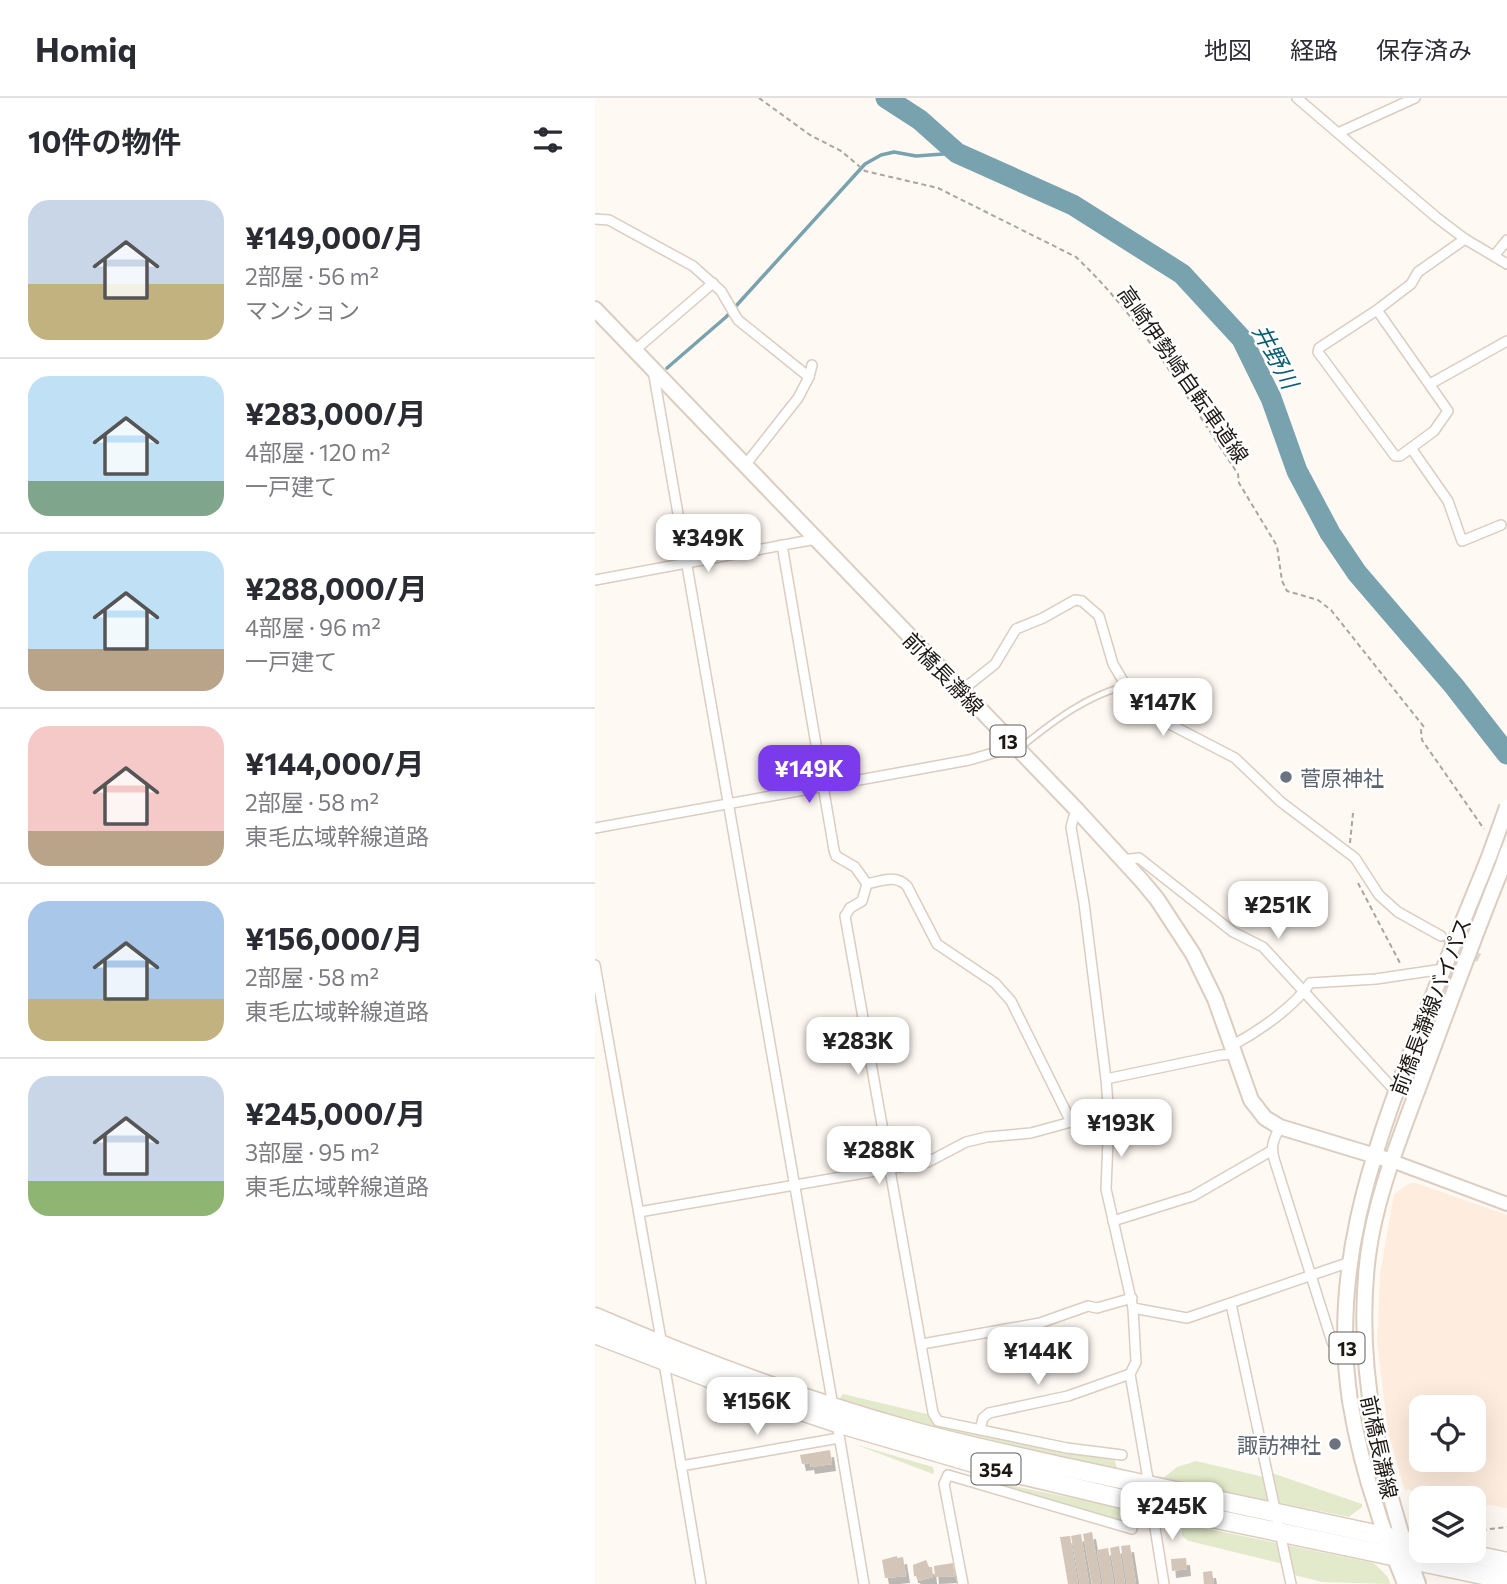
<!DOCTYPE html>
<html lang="ja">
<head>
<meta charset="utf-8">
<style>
	:root { --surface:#fff; --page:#f2f2f3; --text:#2b2b33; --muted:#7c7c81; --line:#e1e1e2; --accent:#7c3aed }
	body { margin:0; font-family:Commissioner,"Noto Sans JP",sans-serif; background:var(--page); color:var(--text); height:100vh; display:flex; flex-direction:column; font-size:26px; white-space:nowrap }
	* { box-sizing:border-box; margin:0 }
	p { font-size:23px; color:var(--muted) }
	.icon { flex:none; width:38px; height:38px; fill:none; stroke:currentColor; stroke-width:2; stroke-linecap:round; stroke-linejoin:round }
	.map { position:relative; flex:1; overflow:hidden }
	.panel { display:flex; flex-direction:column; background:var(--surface); width:595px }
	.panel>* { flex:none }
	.buttons { position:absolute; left:814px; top:1297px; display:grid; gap:14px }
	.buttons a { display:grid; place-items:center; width:77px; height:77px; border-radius:14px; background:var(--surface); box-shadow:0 7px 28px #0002; font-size:35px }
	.price { position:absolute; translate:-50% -60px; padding:0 16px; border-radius:14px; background:#fff; color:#222; font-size:23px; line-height:46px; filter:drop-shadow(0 2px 4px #0008) }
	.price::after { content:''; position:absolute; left:50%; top:42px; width:21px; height:16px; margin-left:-10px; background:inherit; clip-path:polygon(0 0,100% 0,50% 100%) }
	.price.selected { background:var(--accent); color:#fff }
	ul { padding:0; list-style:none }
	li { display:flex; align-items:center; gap:21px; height:175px; padding:0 28px }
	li+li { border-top:2px solid var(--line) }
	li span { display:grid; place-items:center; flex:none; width:196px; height:140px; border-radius:21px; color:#555 }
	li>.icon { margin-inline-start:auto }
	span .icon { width:84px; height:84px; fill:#fffc; stroke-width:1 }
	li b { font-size:30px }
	h2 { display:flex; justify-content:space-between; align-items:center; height:84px; padding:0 28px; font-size:30px }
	header { display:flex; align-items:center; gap:42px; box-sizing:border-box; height:98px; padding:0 35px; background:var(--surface); border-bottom:2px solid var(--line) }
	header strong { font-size:33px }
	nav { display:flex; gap:38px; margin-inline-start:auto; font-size:24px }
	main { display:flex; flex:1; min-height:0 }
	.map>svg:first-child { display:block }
	.built { fill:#feedde; fill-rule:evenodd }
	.green { fill:#e3eacb }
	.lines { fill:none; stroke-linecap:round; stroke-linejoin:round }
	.stream { stroke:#79a2af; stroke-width:3.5 }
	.river { stroke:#79a2af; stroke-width:21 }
	.building { fill:#d3c5b8; filter:url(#shadow) }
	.street-tunnel { stroke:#ddd7d2; stroke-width:9; stroke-dasharray:9 4.5; stroke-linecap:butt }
	.lane-casing { stroke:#dbcdc0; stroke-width:8 }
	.street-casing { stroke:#dbcdc0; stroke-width:12 }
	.secondary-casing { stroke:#dbcdc0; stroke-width:16 }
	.primary-casing { stroke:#dbcdc0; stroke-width:18 }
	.highway-casing { stroke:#dbcdc0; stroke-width:21 }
	.path { stroke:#aba5a0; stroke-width:2; stroke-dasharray:5 3.5; stroke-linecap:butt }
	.lane { stroke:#fff; stroke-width:4.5 }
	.street { stroke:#fff; stroke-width:9 }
	.secondary { stroke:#fff; stroke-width:12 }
	.primary { stroke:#fff; stroke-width:14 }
	.highway { stroke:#fff; stroke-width:18 }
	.primary-bridge-casing { stroke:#dbcdc0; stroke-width:18; stroke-linecap:butt }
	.primary-bridge { stroke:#fff; stroke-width:14 }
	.worship-dot { fill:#6b7280; stroke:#fff; stroke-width:2.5 }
	.labels { text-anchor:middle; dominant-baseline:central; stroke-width:5; stroke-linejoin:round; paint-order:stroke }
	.shield { fill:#fff; stroke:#615d5a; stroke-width:2 }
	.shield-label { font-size:19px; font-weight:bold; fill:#1d1814 }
	.street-label { font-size:21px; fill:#1d1814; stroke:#fff }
	.worship-label { font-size:21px; fill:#5b616d; stroke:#fff; text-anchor:start }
	.water-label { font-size:23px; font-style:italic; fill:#0a5e72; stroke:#fff }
</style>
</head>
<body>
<header>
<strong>Homiq</strong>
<nav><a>地図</a><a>経路</a><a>保存済み</a></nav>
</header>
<main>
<section class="panel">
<h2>10件の物件<svg class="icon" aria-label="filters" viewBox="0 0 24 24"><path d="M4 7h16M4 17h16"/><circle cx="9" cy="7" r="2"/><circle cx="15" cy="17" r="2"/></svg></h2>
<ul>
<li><span style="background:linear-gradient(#c9d6e8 60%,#c2b280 0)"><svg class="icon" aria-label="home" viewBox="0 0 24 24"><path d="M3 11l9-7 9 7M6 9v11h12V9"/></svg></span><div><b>¥149,000/月</b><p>2部屋 · 56 m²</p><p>マンション</p></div></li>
<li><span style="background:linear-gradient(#bfe0f5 75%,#7fa58c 0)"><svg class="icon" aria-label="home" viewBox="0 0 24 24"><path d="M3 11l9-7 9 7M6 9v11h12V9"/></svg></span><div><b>¥283,000/月</b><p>4部屋 · 120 m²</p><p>一戸建て</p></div></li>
<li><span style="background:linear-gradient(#bfe0f5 70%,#b9a48a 0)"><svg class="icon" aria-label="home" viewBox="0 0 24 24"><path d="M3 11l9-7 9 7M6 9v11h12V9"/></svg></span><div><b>¥288,000/月</b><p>4部屋 · 96 m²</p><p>一戸建て</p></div></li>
<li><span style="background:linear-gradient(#f6c9c9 75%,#b9a48a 0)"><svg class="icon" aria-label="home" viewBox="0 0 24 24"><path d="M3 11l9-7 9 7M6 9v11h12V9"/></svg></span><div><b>¥144,000/月</b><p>2部屋 · 58 m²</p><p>東毛広域幹線道路</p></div></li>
<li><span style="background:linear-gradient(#a9c7e8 70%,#c2b280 0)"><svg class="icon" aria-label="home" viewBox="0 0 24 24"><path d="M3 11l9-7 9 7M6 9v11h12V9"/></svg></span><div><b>¥156,000/月</b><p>2部屋 · 58 m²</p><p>東毛広域幹線道路</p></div></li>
<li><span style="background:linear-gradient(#c9d6e8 75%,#8fb573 0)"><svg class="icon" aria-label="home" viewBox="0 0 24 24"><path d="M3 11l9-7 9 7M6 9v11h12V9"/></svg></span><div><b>¥245,000/月</b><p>3部屋 · 95 m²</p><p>東毛広域幹線道路</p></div></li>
</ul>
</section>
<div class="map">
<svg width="912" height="1486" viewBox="0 0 912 1486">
	<defs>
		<filter id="shadow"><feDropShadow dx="4" dy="7" stdDeviation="0" flood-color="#0004"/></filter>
	</defs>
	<rect width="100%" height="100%" fill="#fff9f3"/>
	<path class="built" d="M815,1085H821L912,1117V1410L896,1407L879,1408L878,1400H827L814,1391L810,1393L793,1334L782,1244L785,1176L799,1096ZM826,1309H878V1362H826Z"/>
	<g class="green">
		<path d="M248,1296L332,1316L338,1326L519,1359L523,1374L327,1328L243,1303Z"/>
		<path d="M259,1346L338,1369L339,1374L338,1376Z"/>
		<path d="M601,1363L669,1379L677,1375L767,1406V1409L754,1419L567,1381L582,1369Z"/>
		<path d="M394,1383L530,1411L531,1418L525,1423Z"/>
		<path d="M589,1426L779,1465L793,1479L795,1486L727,1484L699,1477L696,1468L594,1443L587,1438V1427Z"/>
	</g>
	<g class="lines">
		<path class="stream" d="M72,270L131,219L270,66L286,57L299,54L321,58L362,55"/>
		<path class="river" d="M291,0L325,22L362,55L478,107L587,176L647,241L676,300L702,373L735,435L762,475L859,588L912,656"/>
	</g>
	<g class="building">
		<path d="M141,1307L142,1315L116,1318L115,1313Z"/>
		<path d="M235,1352L237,1366L216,1369L215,1365L207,1366L205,1357Z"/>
		<path d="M497,1434L506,1486H497L488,1436Z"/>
		<path d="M486,1436L494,1486H485L476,1438Z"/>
		<path d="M475,1438L483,1486H473L465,1439Z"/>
		<path d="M535,1447L541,1486H532L526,1448Z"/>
		<path d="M524,1448L530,1486H521L515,1450Z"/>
		<path d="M513,1450L519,1486H508L502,1452Z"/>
		<path d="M302,1458V1460L308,1459L311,1478L290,1480L287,1462Z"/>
		<path d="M591,1460L592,1471L577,1473L576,1461Z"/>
		<path d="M331,1462L334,1469H337L338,1479L323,1483L321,1478H319L318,1467Z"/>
		<path d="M358,1465L360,1478L340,1479L339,1468Z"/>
		<path d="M617,1473L619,1486H609L608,1474Z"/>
	</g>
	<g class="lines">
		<path class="street-tunnel" d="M846,838L884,860"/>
		<g class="lane-casing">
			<path id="lane" d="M423,648L430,646C460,622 493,597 531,588"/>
		</g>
		<g class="street-casing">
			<g id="street">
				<path d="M702,0L841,119L870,141L912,166"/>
				<path d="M743,35L820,0"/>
				<path d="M0,121L14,122L98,168L126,193L143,222L214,279"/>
				<path d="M899,158L912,142"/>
				<path d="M782,212L853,313L839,333L805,358H800L723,254L724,250L782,212L816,186L823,174L870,141"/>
				<path d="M40,252L118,185"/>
				<path d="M58,272L238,1308"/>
				<path d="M835,286L912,243"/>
				<path d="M816,350L853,403L867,443L906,427"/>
				<path d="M151,366L203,300L214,279L217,267"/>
				<path d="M187,447L239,752L241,758L260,769L272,786L267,803L255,810L250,818L338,1315L343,1323L472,1350L527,1357"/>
				<path d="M0,482L221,441"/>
				<path d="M366,593L400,566L421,531L448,520L480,502L487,503L504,518L518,566L531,588L538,593L561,619L640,660L686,704L760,760L784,797L803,814L846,838"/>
				<path d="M481,711L476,729L489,805L511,981L514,1018L511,1091L538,1210L541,1264L535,1276L554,1387"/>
				<path d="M0,730L374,662L419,649"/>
				<path d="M526,762L544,760L638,834L668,849L801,994"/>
				<path d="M272,786C286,783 301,776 312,788L342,846L400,885L416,903L476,1024"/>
				<path d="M0,867L67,1247"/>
				<path d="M638,947C664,933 699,909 715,885L781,881L848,871"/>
				<path d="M511,981L626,957L641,956"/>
				<path d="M685,1029C678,1042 675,1049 680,1064L737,1244L751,1245"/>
				<path d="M44,1114L333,1064L371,1044L392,1039L436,1035L476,1024L514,1018"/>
				<path d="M518,1123L598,1098L676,1053"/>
				<path d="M636,1206L696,1486"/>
				<path d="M538,1210L592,1220L755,1164"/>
				<path d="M327,1246L445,1225L493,1208L502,1210L537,1200"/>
				<path d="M69,1265L106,1486"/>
				<path d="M242,1325L269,1486"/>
				<path d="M385,1332L388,1320L394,1315L473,1298L535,1276"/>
				<path d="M86,1368L244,1340"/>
				<path d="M556,1405L569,1486"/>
				<path d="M368,1486L349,1386L353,1377L537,1431"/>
			</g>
		</g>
		<g class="secondary-casing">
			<path id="secondary" d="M797,1063L912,1106"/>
		</g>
		<g class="primary-casing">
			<g id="primary">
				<path d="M0,211L481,711L547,783L562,801L598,856L620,901L656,1002L670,1020L685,1029L797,1063"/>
				<path d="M810,1486C801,1461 789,1437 782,1411C770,1376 761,1339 755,1303C736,1174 774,1064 819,946C843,883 869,821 894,759"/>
				<path d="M823,1486C786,1381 759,1270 773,1158C780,1102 802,1048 821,996C849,921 876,846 906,772"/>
			</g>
		</g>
		<g class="highway-casing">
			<g id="highway">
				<path d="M0,1219C102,1263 207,1302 314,1332C367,1347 420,1358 474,1370C591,1396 709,1420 826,1446"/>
				<path d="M0,1236L156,1296L242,1325L389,1368L536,1403L912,1482"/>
				<path d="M857,1452L912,1464"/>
			</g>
		</g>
		<g class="path">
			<path d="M164,0L215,37L246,53L270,73L343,90L481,159C547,221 593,302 643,376L644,385L682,448L687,483L692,493L723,502L736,512L829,629L826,632L827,642L889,731"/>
			<path d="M755,745L758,715"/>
			<path d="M763,785L806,867"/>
			<path d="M878,1433L912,1429"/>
		</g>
		<use href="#lane" class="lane"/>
		<use href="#street" class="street"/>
		<use href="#secondary" class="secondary"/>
		<use href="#primary" class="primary"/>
		<use href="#highway" class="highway"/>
		<g class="primary-bridge-casing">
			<g id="primary-bridge">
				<path d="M894,759L912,709"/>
				<path d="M906,772L912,755"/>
			</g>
		</g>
		<use href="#primary-bridge" class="primary-bridge"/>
	</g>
	<g class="worship-dot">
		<circle cx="691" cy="679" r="7"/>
		<circle cx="740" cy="1346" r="7"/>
	</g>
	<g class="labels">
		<g class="shield">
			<rect x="395.5" y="627.5" width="35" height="31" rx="5"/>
			<rect x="734.5" y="1234.5" width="35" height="31" rx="5"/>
			<rect x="376.5" y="1355.5" width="49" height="31" rx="5"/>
		</g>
		<g class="shield-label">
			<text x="413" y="643">13</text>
			<text x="752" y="1250">13</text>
			<text x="401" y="1371">354</text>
		</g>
		<g class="street-label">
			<text transform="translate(589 276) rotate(55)">高崎伊勢崎自転車道線</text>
			<text transform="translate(349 575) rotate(46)">前橋長瀞線</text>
			<text transform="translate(835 908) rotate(-69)">前橋長瀞線バイパス</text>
			<text transform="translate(785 1349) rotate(78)">前橋長瀞線</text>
		</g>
		<g class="worship-label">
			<text x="705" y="679">菅原神社</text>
			<text x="726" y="1346" text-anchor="end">諏訪神社</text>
		</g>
		<g class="water-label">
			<text transform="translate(681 258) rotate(62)">井野川</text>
		</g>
	</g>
</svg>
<div class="buttons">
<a><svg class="icon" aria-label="locate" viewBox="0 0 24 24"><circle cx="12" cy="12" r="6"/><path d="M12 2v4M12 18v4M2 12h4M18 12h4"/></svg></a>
<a><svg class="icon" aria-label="layers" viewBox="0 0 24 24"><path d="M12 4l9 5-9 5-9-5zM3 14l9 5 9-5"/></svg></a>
</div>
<b class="price" style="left:113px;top:476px">¥349K</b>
<b class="price" style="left:568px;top:640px">¥147K</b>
<b class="price selected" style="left:214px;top:707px">¥149K</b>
<b class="price" style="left:683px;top:843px">¥251K</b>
<b class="price" style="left:263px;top:979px">¥283K</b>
<b class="price" style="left:526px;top:1061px">¥193K</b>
<b class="price" style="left:284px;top:1088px">¥288K</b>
<b class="price" style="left:443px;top:1289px">¥144K</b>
<b class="price" style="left:162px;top:1339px">¥156K</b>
<b class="price" style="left:577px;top:1444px">¥245K</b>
</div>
</main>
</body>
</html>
